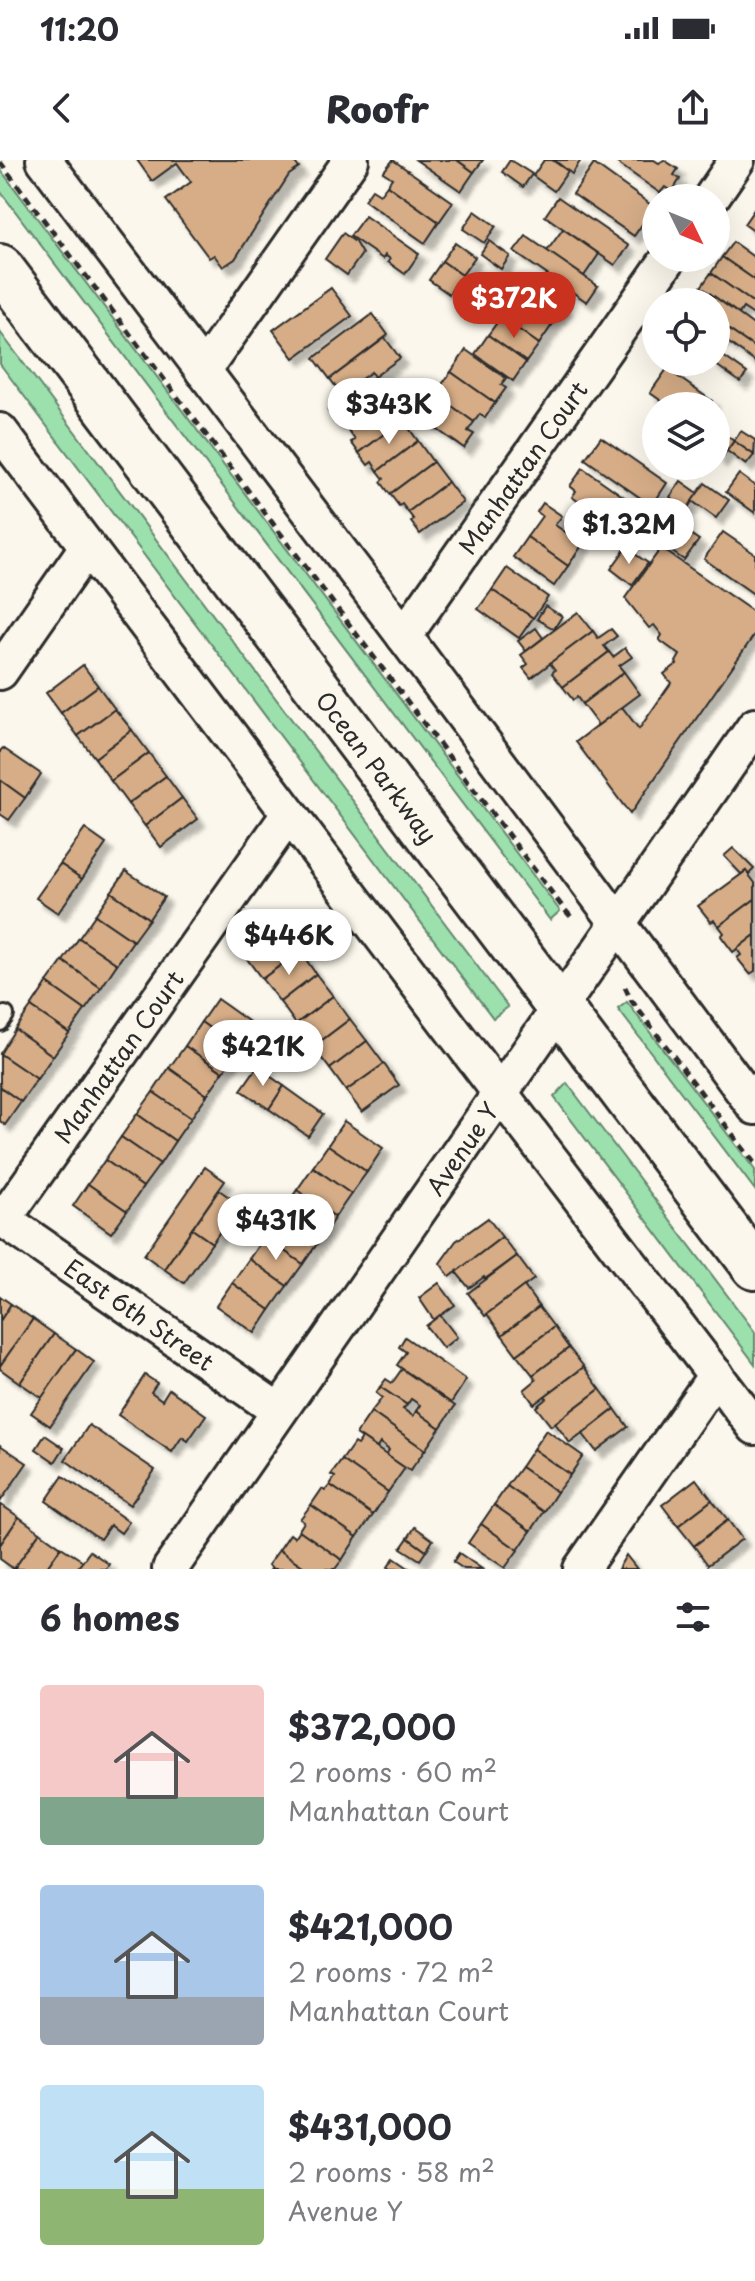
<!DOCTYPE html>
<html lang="en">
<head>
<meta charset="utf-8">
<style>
	:root { --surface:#fff; --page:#f2f2f3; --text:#2b2b33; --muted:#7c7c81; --accent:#c8321e }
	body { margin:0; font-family:"Playpen Sans",sans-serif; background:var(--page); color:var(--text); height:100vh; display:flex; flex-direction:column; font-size:30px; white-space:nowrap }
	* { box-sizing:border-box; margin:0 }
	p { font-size:26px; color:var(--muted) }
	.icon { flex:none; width:44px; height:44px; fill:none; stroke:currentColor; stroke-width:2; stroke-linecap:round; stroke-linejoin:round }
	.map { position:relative; height:1409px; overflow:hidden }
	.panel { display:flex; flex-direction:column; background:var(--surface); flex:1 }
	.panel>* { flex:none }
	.needle { width:52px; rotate:133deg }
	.buttons { position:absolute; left:642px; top:24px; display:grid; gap:16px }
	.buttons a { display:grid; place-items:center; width:88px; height:88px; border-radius:50%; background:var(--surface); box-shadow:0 8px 32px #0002; font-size:40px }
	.price { position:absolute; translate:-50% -68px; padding:0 18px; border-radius:28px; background:#fff; color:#222; font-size:26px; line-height:52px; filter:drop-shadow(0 2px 4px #0008) }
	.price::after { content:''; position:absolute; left:50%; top:48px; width:24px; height:18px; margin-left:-12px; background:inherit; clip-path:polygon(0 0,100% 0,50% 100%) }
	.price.current { background:var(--accent); color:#fff }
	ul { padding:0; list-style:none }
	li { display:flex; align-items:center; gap:24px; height:200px; padding:0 40px }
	li span { display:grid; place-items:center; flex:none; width:224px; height:160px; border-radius:8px; color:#555 }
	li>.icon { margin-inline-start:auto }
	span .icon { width:96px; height:96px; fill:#fffc; stroke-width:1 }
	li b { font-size:34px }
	h2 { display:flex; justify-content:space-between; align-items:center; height:96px; padding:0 40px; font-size:34px }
	.status { display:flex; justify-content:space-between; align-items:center; height:56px; padding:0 40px; background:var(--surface); direction:ltr }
	.status svg { height:22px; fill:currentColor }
	header { display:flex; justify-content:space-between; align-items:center; height:104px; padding:0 40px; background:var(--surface); font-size:36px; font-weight:800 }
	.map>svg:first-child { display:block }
	.green { fill:#9be0ad; stroke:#63866c; stroke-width:2 }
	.building { fill:#d6ad87; stroke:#2b2b2b; stroke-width:2; filter:url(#shadow) }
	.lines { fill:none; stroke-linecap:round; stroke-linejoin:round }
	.lane-casing { stroke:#2b2b2b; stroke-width:22 }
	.street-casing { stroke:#2b2b2b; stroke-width:40 }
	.primary-casing { stroke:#2b2b2b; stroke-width:50 }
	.path { stroke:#2b2b2b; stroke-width:5; stroke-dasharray:8 6; stroke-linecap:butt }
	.lane { stroke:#fbf7ec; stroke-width:16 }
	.street { stroke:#fbf7ec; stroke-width:34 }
	.primary { stroke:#fbf7ec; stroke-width:44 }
	.labels { text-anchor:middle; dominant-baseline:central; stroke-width:7; stroke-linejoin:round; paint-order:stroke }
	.street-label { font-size:24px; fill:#2b2b2b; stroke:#fbf7ec }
</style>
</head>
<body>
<div class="status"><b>11:20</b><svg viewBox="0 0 49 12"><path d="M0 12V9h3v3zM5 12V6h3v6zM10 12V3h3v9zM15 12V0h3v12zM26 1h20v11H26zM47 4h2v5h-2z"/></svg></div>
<header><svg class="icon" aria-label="back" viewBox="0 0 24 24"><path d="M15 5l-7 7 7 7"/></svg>Roofr<svg class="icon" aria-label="share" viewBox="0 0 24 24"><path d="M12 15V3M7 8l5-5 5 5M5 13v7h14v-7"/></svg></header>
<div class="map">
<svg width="755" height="1409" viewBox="0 0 755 1409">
	<defs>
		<filter id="shadow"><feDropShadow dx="7" dy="7" stdDeviation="2" flood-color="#0004"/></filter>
	</defs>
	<rect width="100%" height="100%" fill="#fbf7ec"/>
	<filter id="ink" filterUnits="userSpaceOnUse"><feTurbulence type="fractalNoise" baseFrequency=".0125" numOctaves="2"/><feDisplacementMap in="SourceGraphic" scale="16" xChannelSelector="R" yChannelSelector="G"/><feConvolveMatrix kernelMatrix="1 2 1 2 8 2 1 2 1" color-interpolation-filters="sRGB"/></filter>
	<g filter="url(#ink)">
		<g class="green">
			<path d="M0,9L560,751L550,760L0,31Z"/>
			<path d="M0,172L508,847L493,858L0,204Z"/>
			<path d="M627,842L755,1010V1030L618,849Z"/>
			<path d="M567,923L755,1172V1204L554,937Z"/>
		</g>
		<g class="building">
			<path d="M137,0H293L299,8L289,15L235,99L223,107L214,95L209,98L166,40L191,22L177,3L152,21Z"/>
			<path d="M393,0L453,42L439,62L387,25L392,18L383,12Z"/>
			<path d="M416,0H457L474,12L461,31Z"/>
			<path d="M457,0H483L474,12Z"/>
			<path d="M510,0L532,14L523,27L502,12Z"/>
			<path d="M544,0H552L568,11L554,31L533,16Z"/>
			<path d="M554,0H581L572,14Z"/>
			<path d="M613,0H654L659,3L664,0L678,9L674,15L680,19L672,32L665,27L660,33Z"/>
			<path d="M594,4L654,47L634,76L573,34Z"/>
			<path d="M387,25L439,62L425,83L364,40L372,29L380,34Z"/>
			<path d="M558,37L629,86L615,105L545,56Z"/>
			<path d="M755,48V72L744,64Z"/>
			<path d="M475,51L496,66L484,83L463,69Z"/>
			<path d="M365,56L419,94L405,114L388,102L390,99L385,95L383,99L350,76Z"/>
			<path d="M563,69L599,94L584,116L547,91Z"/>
			<path d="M343,73L355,82L362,94L347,115L325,99Z"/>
			<path d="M526,76L598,126L587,142L514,92Z"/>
			<path d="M489,81L510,96L501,109L480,94Z"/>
			<path d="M733,82L755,98V120L722,97Z"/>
			<path d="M455,83L475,97L462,115L442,101Z"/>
			<path d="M722,97L755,120V144L711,113Z"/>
			<path d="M442,101L462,115L449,134L429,120Z"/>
			<path d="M711,113L755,144V156L743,148L739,154L701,127Z"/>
			<path d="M527,120L565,147L552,165L514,138Z"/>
			<path d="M701,127L755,166V188L716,161V142H691Z"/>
			<path d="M331,128L352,156L294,198L273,170Z"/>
			<path d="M514,138L552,165L539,184L501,157Z"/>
			<path d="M373,154L388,175L330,219L314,198Z"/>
			<path d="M501,157L539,184L526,202L488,175Z"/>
			<path d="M716,161L755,188V202L722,178L716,184Z"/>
			<path d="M488,175L526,202L513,221L475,194Z"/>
			<path d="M385,178L400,198L374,217L371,212L360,220L364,225L345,239L330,219Z"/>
			<path d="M466,190L506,218L501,225L506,228L495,243L451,212Z"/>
			<path d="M716,191L747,213L740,222L712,202H716Z"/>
			<path d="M667,209L712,241L708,246H669L650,233Z"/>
			<path d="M451,212L495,243L485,258L480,254L474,262L435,234Z"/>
			<path d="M372,219L388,240L348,270L341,261L337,263L328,251Z"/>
			<path d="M435,234L474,262L468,271L474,274L464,288L419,257Z"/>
			<path d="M388,240L403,260L359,293L351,282L355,280L348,270Z"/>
			<path d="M403,260L418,281L378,311L372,302L368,305L359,293Z"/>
			<path d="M716,268L734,281L720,300L716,297Z"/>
			<path d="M741,271L755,280L754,295L734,281Z"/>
			<path d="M601,277L667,323L652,346L585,299Z"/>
			<path d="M418,281L433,302L390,334L381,322L384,319L378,311Z"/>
			<path d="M734,281L754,295L746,305L727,291Z"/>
			<path d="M433,302L448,322L408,352L402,344L399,346L390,334Z"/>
			<path d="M583,308L637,346L617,374L599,362L602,358L572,337L576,331L570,326Z"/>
			<path d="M739,314L755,326V353L726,332Z"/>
			<path d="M681,321L698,333L687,349L670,337Z"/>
			<path d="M448,322L463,342L420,374L411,362L414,360L408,352Z"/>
			<path d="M705,323L729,340L716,358L692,341Z"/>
			<path d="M543,343L562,356L555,365L583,384L568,406L527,377L542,356L537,352Z"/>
			<path d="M677,365L699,380L684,400L662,385Z"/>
			<path d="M723,372L755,394V435L704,399Z"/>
			<path d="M527,377L568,406L554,426L513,397Z"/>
			<path d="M626,388L648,403L632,425L611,409Z"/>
			<path d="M661,388L755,453V474L630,654L576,582L622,547L639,569L671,523L664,514L677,504L676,502L680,495L659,480L662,475L654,465L649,468L625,438Z"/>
			<path d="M507,408L548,437L533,458L492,430Z"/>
			<path d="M492,430L533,458L519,478L478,449Z"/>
			<path d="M545,446L562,456L554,469L537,459Z"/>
			<path d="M578,452L593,471L531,518L523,508L528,504L521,495Z"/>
			<path d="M536,468L543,478L526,491L518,481Z"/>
			<path d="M611,469L617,476L604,486L609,492L563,527L552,513L555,510L550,503L593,471L598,478Z"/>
			<path d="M625,488L632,497L619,506L624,512L582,544L577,537L573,540L563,527L609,492L613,497Z"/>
			<path d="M83,505L98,526L61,553L46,533Z"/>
			<path d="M624,512L640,534L598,565L582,544Z"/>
			<path d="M98,526L115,549L78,576L61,553Z"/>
			<path d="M115,549L132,570L95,598L78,576Z"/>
			<path d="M132,570L149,593L111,621L95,598Z"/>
			<path d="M3,588L41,614L25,638L0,620V591Z"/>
			<path d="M149,593L166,616L128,644L111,621Z"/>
			<path d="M166,616L182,638L145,666L128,644Z"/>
			<path d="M0,620L25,638L9,660L0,654Z"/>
			<path d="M182,638L198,659L161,687L145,666Z"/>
			<path d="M85,669L106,684L82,719L60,704Z"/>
			<path d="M733,688L754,709L748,715L746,711L741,714L724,696Z"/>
			<path d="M60,704L82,719L58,753L36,738Z"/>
			<path d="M126,711L164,737L149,759L111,732Z"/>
			<path d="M746,711L755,723V739L719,766L714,760L711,762L698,746Z"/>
			<path d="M111,732L149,759L133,781L95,755Z"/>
			<path d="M755,739V775L733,792L721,776L724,773L719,766Z"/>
			<path d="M95,755L133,781L117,804L79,778Z"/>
			<path d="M284,771L300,791L262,819L247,799Z"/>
			<path d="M755,775V811L750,814L737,798L741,795L737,789Z"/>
			<path d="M79,778L117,804L101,828L63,801Z"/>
			<path d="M300,791L316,814L280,842L262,819Z"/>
			<path d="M63,801L101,828L85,850L47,823Z"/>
			<path d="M316,814L333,836L296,864L280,842Z"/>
			<path d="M47,823L85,850L69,873L31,847Z"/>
			<path d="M333,836L350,859L313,887L296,864Z"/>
			<path d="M217,839L255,866L239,889L201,862Z"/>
			<path d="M31,847L69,873L53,896L15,869Z"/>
			<path d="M350,859L367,881L330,909L313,887Z"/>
			<path d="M201,862L239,889L223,912L185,886Z"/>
			<path d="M15,869L53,896L37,919L0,894Z"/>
			<path d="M367,881L384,904L346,931L330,909Z"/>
			<path d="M185,886L223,912L207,935L169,908Z"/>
			<path d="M0,894L37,919L21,942L0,927Z"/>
			<path d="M384,904L399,925L362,952L346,931Z"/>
			<path d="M257,907L284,926L269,949L241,930Z"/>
			<path d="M169,908L207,935L191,958L153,932Z"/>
			<path d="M284,926L323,954L308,976L269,949Z"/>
			<path d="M0,927L21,942L5,965L0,961Z"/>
			<path d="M153,932L191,958L175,981L137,954Z"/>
			<path d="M137,954L175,981L160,1004L121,977Z"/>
			<path d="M344,961L383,988L367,1012L328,985Z"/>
			<path d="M121,977L160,1004L143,1027L105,1000Z"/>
			<path d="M328,985L367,1012L351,1034L313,1007Z"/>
			<path d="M105,1000L143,1027L127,1051L88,1024Z"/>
			<path d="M205,1007L225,1021L164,1109L144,1095Z"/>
			<path d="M313,1007L351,1034L335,1057L297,1030Z"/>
			<path d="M88,1024L127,1051L111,1073L73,1046Z"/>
			<path d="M219,1030L239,1044L212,1083L192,1069Z"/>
			<path d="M297,1030L335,1057L319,1081L280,1054Z"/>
			<path d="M280,1054L319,1081L303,1104L264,1077Z"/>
			<path d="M488,1058L502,1077L450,1117L440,1103L456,1081Z"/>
			<path d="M192,1069L212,1083L184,1123L164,1109Z"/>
			<path d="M264,1077L303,1104L287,1126L249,1099Z"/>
			<path d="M502,1077L517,1096L485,1119L484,1117L469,1128L456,1112Z"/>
			<path d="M517,1096L534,1119L485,1156L468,1133Z"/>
			<path d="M249,1099L287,1126L270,1150L232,1123Z"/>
			<path d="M232,1123L270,1150L255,1173L216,1146Z"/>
			<path d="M439,1123L455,1145L434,1160L419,1138Z"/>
			<path d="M524,1126L539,1147L502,1175L487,1154Z"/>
			<path d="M0,1136L11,1144L0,1161Z"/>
			<path d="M11,1144L33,1159L0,1206V1161Z"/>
			<path d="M539,1147L554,1167L517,1195L502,1175Z"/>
			<path d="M440,1155L457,1177L443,1188L426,1166Z"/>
			<path d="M33,1159L54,1174L20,1223L0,1209V1206Z"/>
			<path d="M554,1167L569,1188L533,1215L517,1195Z"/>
			<path d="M54,1174L76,1189L42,1238L20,1223Z"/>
			<path d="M405,1177L466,1220L451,1243L397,1205L406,1192L399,1187Z"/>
			<path d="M569,1188L584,1207L534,1244L524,1230L536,1220L533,1215Z"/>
			<path d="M76,1189L94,1202L50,1266L31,1253Z"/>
			<path d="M584,1207L600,1229L551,1266L536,1247L547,1238L545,1236Z"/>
			<path d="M402,1209L455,1246L440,1268L416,1251L420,1245L411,1239L407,1245L380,1227L386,1219L392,1223Z"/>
			<path d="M145,1215L157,1223L151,1232L162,1240L169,1229L206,1255L188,1281L182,1277L172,1292L118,1255Z"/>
			<path d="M380,1227L407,1245L403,1249L413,1256L416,1251L440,1268L425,1290L371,1252L382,1238L376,1233Z"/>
			<path d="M600,1229L615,1249L570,1283L555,1263Z"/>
			<path d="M615,1249L628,1267L596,1291L583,1274Z"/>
			<path d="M371,1252L425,1290L410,1311L386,1295L389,1290L380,1283L377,1288L356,1274Z"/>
			<path d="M89,1265L155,1310L130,1345L65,1300Z"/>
			<path d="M546,1270L583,1296L570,1315L533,1289Z"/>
			<path d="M45,1275L64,1288L55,1302L36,1289Z"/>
			<path d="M362,1278L405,1308L388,1332L342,1300L354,1283L357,1285Z"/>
			<path d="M0,1285L27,1303L0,1342Z"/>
			<path d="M533,1289L570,1315L557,1332L521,1307Z"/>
			<path d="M342,1300L388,1332L373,1355L330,1325L335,1317L331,1315Z"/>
			<path d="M521,1307L557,1332L544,1352L507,1326Z"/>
			<path d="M63,1316L129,1362L121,1373L110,1365L100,1379L46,1341Z"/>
			<path d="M696,1319L712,1340L678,1366L662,1345Z"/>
			<path d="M330,1325L373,1355L357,1377L311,1345L322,1329L325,1331Z"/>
			<path d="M507,1326L544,1352L531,1371L494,1345Z"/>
			<path d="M712,1340L728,1360L694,1386L678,1366Z"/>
			<path d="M0,1344L19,1357L0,1385Z"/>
			<path d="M311,1345L357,1377L342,1400L299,1370L304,1362L300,1359Z"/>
			<path d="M494,1345L531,1371L518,1390L481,1364Z"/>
			<path d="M19,1357L40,1372L14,1409L0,1399V1385Z"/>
			<path d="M728,1360L742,1379L708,1405L694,1386Z"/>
			<path d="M481,1364L518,1390L505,1408L468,1383Z"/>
			<path d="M415,1367L433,1380L426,1391L408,1378Z"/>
			<path d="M299,1370L342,1400L335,1409H307L279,1390L290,1374L294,1377Z"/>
			<path d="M40,1372L61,1387L46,1409H14Z"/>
			<path d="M408,1378L426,1391L420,1400L401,1388Z"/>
			<path d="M61,1387L83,1401L77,1409H46Z"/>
			<path d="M279,1390L307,1409H271L272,1408L268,1405Z"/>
			<path d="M90,1391L109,1404L106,1409H77Z"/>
			<path d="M459,1393L482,1409H464L453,1402Z"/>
			<path d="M626,1395L637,1409H618Z"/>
			<path d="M394,1398L410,1409H391L388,1407Z"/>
		</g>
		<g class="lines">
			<g class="lane-casing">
				<path id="lane" d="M0,862L5,855"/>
			</g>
			<g class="street-casing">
				<g id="street">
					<path d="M44,0L404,476L755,947"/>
					<path d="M711,38L737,0"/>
					<path d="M203,211L351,0"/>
					<path d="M0,271L500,933L755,1267"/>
					<path id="s1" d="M404,476L669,98"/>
					<path d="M0,512L87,387"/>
					<path id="s2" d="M0,1057L279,1251"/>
					<path id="s3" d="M3,1060L289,654"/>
					<path id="s4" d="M170,1409L755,566"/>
					<path d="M581,1409L716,1215"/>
				</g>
			</g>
			<g class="primary-casing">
				<g id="primary">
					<path id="s5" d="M0,107L755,1107"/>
				</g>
			</g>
			<g class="path">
				<path d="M0,2L564,749L574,760"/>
				<path d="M625,827L631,840L755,1004"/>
			</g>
			<use href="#lane" class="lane"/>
			<use href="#street" class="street"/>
			<use href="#primary" class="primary"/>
		</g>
	</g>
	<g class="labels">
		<g class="street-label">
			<text stroke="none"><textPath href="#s1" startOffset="206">Manhattan Court</textPath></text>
			<text stroke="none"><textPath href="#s5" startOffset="626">Ocean Parkway</textPath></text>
			<text stroke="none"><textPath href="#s3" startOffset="200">Manhattan Court</textPath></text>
			<text stroke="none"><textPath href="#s4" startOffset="512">Avenue Y</textPath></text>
			<text stroke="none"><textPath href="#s2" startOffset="170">East 6th Street</textPath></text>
		</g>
	</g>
</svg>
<div class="buttons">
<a><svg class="needle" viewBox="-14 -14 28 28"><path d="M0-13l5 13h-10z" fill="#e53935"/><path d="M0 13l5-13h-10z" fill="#7c7c81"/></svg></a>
<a><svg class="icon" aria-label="locate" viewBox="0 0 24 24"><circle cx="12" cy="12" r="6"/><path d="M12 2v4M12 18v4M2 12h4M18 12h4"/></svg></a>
<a><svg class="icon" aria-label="layers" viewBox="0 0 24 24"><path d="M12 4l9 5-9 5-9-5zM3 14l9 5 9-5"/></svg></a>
</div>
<b class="price current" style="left:514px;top:180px">$372K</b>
<b class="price" style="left:389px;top:286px">$343K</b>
<b class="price" style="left:629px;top:406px">$1.32M</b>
<b class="price" style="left:289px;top:817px">$446K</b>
<b class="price" style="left:263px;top:928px">$421K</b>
<b class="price" style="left:276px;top:1102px">$431K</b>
</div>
<section class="panel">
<h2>6 homes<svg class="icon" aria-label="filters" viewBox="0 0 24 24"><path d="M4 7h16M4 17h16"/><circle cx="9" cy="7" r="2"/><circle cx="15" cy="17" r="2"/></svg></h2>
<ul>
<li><span style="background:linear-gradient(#f6c9c9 70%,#7fa58c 0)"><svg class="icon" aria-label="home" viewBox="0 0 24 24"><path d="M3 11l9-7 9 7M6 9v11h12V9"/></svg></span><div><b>$372,000</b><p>2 rooms · 60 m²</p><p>Manhattan Court</p></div></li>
<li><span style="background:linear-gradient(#a9c7e8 70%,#9aa5b1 0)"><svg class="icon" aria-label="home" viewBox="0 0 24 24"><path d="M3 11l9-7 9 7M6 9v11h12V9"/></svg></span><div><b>$421,000</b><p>2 rooms · 72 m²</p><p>Manhattan Court</p></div></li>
<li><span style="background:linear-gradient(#bfe0f5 65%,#8fb573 0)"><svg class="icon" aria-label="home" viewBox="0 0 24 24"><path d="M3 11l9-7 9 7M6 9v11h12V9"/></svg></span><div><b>$431,000</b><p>2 rooms · 58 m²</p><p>Avenue Y</p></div></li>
</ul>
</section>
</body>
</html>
